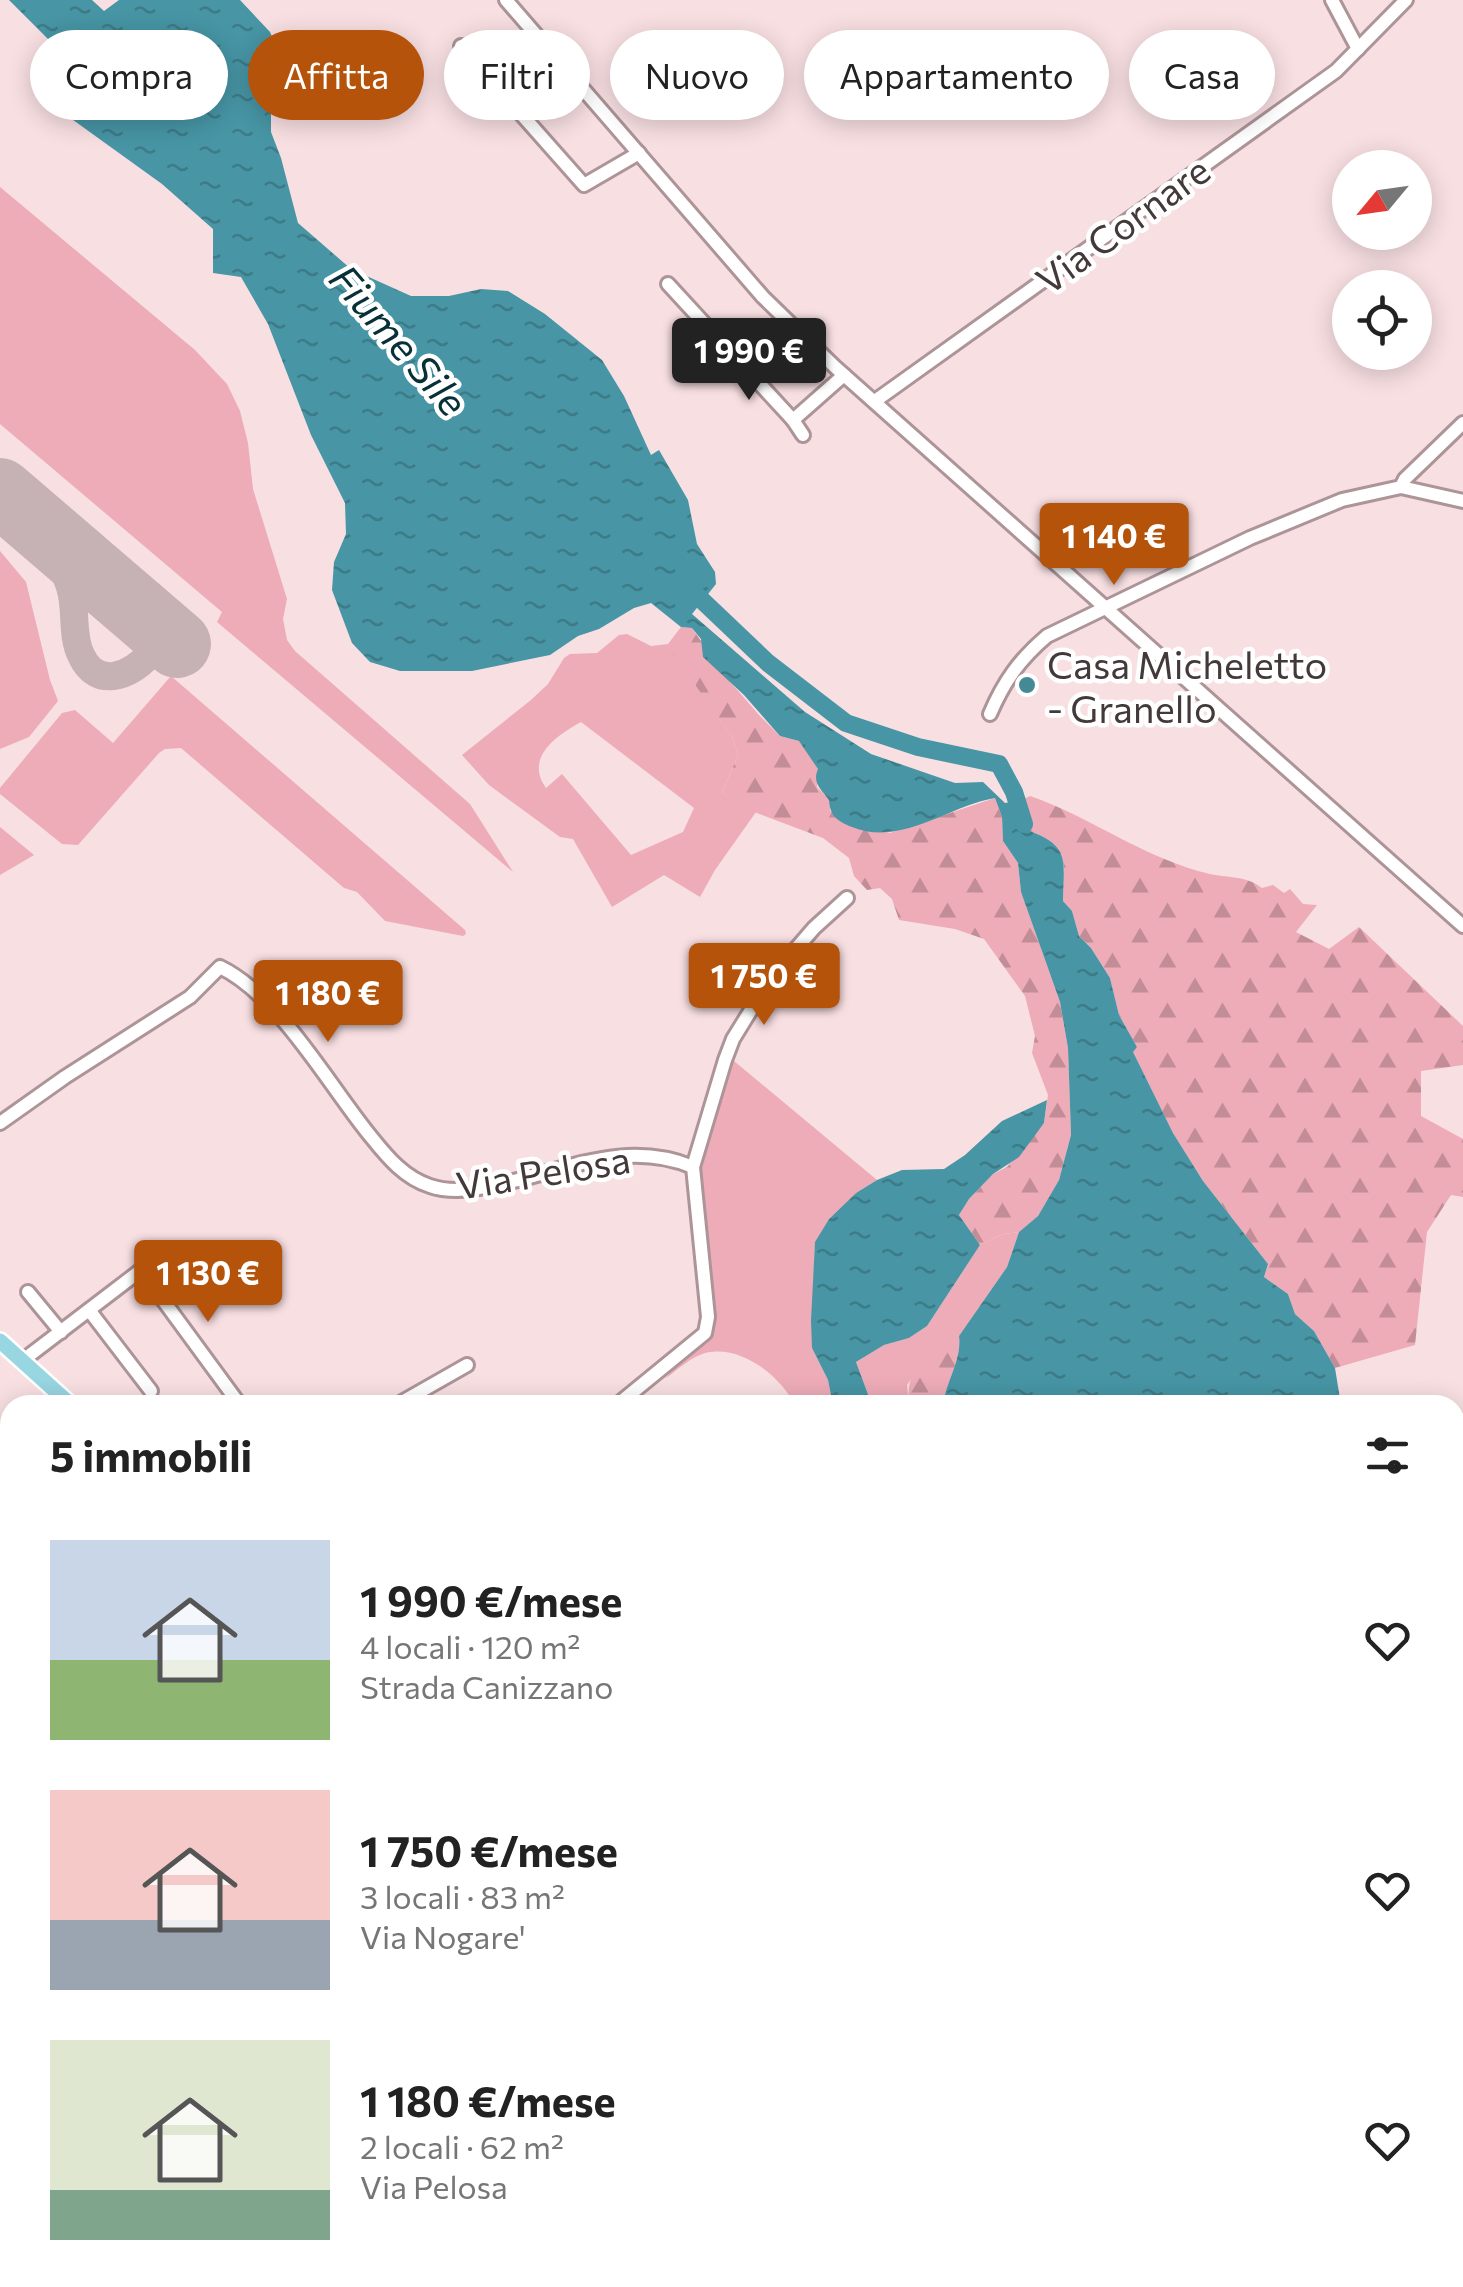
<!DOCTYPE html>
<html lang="it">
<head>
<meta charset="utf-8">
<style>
	:root { --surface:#fff; --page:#f6f6f6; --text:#222; --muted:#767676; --accent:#b45309 }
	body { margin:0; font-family:Commissioner,sans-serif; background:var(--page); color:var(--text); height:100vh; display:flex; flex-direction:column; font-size:38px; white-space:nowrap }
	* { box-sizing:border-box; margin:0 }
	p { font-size:32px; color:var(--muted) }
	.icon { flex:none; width:55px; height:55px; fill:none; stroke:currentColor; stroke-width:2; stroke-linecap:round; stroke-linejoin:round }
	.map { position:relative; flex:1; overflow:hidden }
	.details { position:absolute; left:0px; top:1395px; width:1465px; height:892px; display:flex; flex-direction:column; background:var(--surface); border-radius:30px 30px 0 0; box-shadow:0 5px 25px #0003 }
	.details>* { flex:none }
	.top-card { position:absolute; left:30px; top:30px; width:1405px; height:90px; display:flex; gap:20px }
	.needle { width:65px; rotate:241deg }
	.buttons { position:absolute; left:1332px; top:150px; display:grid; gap:20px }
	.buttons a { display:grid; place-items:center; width:100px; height:100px; border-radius:50%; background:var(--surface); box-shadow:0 5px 25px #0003; font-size:50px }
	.price { position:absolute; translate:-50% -85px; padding:0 22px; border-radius:10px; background:var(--accent); color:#fff; font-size:32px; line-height:65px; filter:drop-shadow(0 2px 5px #0008) }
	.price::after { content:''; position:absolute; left:50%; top:60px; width:30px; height:22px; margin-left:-15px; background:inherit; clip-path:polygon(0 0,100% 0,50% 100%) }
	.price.current { background:#222; color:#fff }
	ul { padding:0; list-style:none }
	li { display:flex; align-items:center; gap:30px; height:250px; padding:0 50px }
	li span { display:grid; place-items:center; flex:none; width:280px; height:200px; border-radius:0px; color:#555 }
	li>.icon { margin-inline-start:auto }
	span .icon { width:120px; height:120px; fill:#fffc; stroke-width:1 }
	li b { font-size:42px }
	h2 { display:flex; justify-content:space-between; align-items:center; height:120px; padding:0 50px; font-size:42px }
	.tag { padding:0 35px; border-radius:45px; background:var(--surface); box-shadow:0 5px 25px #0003; font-size:35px; line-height:90px }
	.tag.current { background:var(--accent); color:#fff }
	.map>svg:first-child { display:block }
	.green { fill:#edacb7; fill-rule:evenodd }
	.forest { fill:url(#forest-firs) }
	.water { fill:url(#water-ripples) }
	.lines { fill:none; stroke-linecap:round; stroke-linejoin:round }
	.river { stroke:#4795a5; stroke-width:18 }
	.taxiway { stroke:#c6b2b4; stroke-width:28 }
	.runway { stroke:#c6b2b4; stroke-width:68 }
	.minor-casing { stroke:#ac9498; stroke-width:18 }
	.major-casing { stroke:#fff; stroke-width:20 }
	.minor { stroke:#fff; stroke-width:12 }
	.major { stroke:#98d6e2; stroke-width:15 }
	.poi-dot { fill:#458997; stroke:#fff; stroke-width:4 }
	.labels { text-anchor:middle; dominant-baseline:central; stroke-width:9; stroke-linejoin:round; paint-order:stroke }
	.street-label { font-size:38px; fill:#43393a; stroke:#fff }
	.poi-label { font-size:38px; fill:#43393a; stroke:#fff; text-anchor:start }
	.water-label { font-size:40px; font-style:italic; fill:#083037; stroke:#fff }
</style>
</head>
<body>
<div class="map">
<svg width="1463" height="2287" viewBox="0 0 1463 2287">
	<defs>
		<pattern id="forest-firs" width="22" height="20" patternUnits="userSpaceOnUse" patternTransform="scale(2.5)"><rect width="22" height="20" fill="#edacb7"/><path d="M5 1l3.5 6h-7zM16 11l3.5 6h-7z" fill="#c28d96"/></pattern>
		<pattern id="water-ripples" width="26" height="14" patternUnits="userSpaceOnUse" patternTransform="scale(2.5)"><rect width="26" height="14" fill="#4795a5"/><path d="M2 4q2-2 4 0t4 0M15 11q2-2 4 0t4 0" fill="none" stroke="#3d7b87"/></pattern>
	</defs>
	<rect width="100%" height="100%" fill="#f8dfe2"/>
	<g class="green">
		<path d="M0,187L195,350L227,384L240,411L248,443L253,489L287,599L283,619L287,640L295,651L470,804L513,872L217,622L222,612L0,424Z"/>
		<path d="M0,551L26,582L50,680L58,701L29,737L0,749Z"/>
		<path d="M627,634L651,646L668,644L732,737L738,755L722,793L756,812L715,870L700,897L664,875L612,907L573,839L560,837L489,785L462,755L531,700L548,684L564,658L570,654L597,653L619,635ZM581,722L694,808L683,832L631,855L562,774L546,788C524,758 557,735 581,722Z"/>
		<path d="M171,676L465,930L466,934L463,936L385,921L357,892L344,888L181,748L165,749L159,753L78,845L62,844L0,794V788L62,713L75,710L113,743Z"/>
		<path d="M0,827L34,855L0,875Z"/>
		<path d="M728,1056L877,1180L856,1193L829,1219L815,1243L812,1348L828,1380L833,1405H795C780,1376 741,1344 705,1353C691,1357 677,1370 665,1379L703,1335L692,1175Z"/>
		<path d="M1019,1232L1007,1267L959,1336L943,1332L907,1385L909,1405H872L856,1362L884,1345L909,1338L927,1326L980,1245L1003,1234Z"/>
		<path d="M1455,1518L1463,1531V1729L1455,1754Z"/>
		<path d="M0,1629L10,1635V1729L0,1725Z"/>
	</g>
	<g class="forest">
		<path d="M681,627L692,628L726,677L759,715L780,736L799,741L810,753L818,769L817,787L830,800V811L890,833L995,798L1002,817L1003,841L1018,863L1021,892L1060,1002L1068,1048L1071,1135L1059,1180L1038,1216L1019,1232L1003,1234L980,1245L959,1215L969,1199L993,1174L1007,1167L1044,1123L1048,1095L1032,1053L1035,1036L1025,996L984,939L955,929L899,920L892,899L880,888L867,890L854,876L849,858L823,838L749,810L722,793L738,755L732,737L672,652L668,644Z"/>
		<path d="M1030,796C1093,818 1145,859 1210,874C1229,878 1247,876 1262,888L1273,885L1284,893L1290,889L1303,904L1317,905L1296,932L1329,949L1359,927L1463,1026V1065L1421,1071V1116L1463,1139V1197L1451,1195L1427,1232L1415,1345L1335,1368L1314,1331L1295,1314L1288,1294L1264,1277L1268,1264L1203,1181L1173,1133L1132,1051L1137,1047L1119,1015L1110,978L1091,948L1079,936L1072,911L1063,901C1064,856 1070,846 1025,829L1024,818L1028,811L1022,800Z"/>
		<path d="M943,1331L959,1336C962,1360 946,1381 943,1405H909C906,1371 921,1355 943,1331Z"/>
		<path d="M0,2237L10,2242V2278H39L46,2287H0Z"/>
		<path d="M972,2278H1117L1118,2287H977Z"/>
		<path d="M1123,2278H1394L1398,2287H1131Z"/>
	</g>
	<g class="water">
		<path d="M9,0H92L104,11L119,0H240L270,32L279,52V68L271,100V132L281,158L298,223L351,269L411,296H449L481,289L508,291L545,314L602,360L624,396L651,455L659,450L688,500L697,544L715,572L716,584L692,614L805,712L871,754L955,783L983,782L1005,803L1022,800L1028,811L1024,818L1025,829C1070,846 1064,856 1063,901L1072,911L1079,936L1091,948L1110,978L1119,1015L1137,1047L1133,1052L1173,1133L1203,1181L1268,1264L1264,1277L1288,1294L1295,1314L1314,1331L1335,1368L1341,1405H943C946,1381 962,1360 959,1336L1007,1267L1019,1232L1038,1216L1059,1180L1071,1135L1068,1048L1060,1002L1021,892L1018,863L1003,841L1002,817L995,798C948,806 901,847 852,827C837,821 830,816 829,800C821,789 812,783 818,769L799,741L780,736L744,695L703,657L701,639L692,628L681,627L651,603L634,608L599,629L578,636L550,655L472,671H400L370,662L352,643L332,590L334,562L346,534L345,503L311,435L268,324L241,277L213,273V229L162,184L62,112L56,78L62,53Z"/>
		<path d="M1047,1100L1044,1123L1019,1157L993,1174L969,1199L959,1215L980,1245L927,1326L909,1338L884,1345L856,1362L872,1405H833L828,1380L812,1348L811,1321L815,1242L829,1219L856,1193L877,1180L902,1170L944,1169L965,1155L1002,1121Z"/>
	</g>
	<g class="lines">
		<path class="river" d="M687,586L768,663L846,723L918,747L999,764L1014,792L1024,824"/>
		<path class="taxiway" d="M32,519C47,541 62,561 70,587C77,608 71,635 81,655C97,691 131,675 150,654V627L141,613"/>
		<path class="runway" d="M0,492L177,644"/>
		<g class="minor-casing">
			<g id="minor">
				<path d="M506,0L763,297L835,367L1463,926"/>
				<path d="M1332,0L1358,49"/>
				<path d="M461,46L584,185L639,153"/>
				<path d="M668,284L793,420L844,375"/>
				<path d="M875,401L1336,71L1406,0"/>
				<path d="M793,420L803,435"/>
				<path d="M1401,487L1405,479L1463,423"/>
				<path d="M990,714C1004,681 1020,659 1047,636L1250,538L1342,500L1401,487L1463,501"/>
				<path d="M0,1123L65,1077L190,997L220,967C280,996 329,1086 372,1138C388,1158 405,1178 430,1186C450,1193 472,1190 491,1186C561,1173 623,1138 693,1167"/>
				<path d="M141,1270L240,1405"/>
				<path d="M28,1292L61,1332"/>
				<path d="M89,1310L151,1391"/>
				<path d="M22,1361L149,1264"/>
				<path d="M404,1405L402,1402L467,1365"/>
				<path d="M617,1405L705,1333L708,1317L693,1167L725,1060L733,1039L770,979L814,928L847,898"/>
				<path d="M1458,1468L1463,1471"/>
				<path d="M0,1514L10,1524"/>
				<path d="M0,1730L10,1735"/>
				<path d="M0,1927L10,1921"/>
				<path d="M0,1977L10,1997"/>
				<path d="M0,2051L10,2045"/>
				<path d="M142,2278L152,2287"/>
				<path d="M682,2278L686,2287"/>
				<path d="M166,2287L175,2278"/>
				<path d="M733,2287L753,2278"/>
				<path d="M1438,2287L1446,2278"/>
			</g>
		</g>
		<g class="major-casing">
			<g id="major">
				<path d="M0,1341L71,1405"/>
				<path d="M1455,2058L1463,2056"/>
				<path d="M429,2278L437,2287"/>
				<path d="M862,2278L866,2287"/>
			</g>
		</g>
		<use href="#minor" class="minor"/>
		<use href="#major" class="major"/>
	</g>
	<circle class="poi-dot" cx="1027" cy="685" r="10"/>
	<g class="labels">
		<g class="street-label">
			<text transform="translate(1122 224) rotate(-36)">Via Cornare</text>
			<text transform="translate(543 1171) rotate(-9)">Via Pelosa</text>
		</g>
		<g class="poi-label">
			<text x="1047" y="663">Casa Micheletto<tspan x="1047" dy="44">- Granello</tspan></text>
		</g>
		<g class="water-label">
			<text transform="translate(400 339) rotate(49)">Fiume Sile</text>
		</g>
	</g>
</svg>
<div class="buttons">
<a><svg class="needle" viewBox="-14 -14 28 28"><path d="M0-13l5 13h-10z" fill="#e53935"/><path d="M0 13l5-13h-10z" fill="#767676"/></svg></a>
<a><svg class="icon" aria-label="locate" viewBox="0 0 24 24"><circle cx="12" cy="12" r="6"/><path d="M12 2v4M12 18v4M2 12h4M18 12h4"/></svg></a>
</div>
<b class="price current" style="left:749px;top:403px">1 990 €</b>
<b class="price" style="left:1114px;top:588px">1 140 €</b>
<b class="price" style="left:764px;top:1028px">1 750 €</b>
<b class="price" style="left:328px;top:1045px">1 180 €</b>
<b class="price" style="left:208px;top:1325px">1 130 €</b>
<div class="top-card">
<a class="tag">Compra</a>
<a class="tag current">Affitta</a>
<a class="tag">Filtri</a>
<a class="tag">Nuovo</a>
<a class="tag">Appartamento</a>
<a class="tag">Casa</a>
</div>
<section class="details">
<h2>5 immobili<svg class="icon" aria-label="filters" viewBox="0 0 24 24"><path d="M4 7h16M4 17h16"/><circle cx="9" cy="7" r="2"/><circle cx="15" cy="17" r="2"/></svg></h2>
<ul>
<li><span style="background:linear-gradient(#c9d6e8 60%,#8fb573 0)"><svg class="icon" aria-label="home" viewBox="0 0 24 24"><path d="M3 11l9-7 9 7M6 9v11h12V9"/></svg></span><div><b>1 990 €/mese</b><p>4 locali · 120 m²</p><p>Strada Canizzano</p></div><svg class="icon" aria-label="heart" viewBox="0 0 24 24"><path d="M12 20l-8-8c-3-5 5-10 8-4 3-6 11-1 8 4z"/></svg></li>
<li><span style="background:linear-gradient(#f6c9c9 65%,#9aa5b1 0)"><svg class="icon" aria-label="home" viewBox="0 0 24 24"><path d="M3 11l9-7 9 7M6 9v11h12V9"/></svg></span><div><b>1 750 €/mese</b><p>3 locali · 83 m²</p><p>Via Nogare'</p></div><svg class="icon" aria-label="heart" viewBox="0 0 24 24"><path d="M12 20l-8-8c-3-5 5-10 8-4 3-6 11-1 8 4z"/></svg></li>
<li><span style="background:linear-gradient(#dfe7d0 75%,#7fa58c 0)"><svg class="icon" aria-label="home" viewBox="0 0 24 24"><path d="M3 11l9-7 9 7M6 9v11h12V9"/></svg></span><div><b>1 180 €/mese</b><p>2 locali · 62 m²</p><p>Via Pelosa</p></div><svg class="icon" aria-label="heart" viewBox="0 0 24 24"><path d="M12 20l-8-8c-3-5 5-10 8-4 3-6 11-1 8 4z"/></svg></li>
</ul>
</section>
</div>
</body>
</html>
